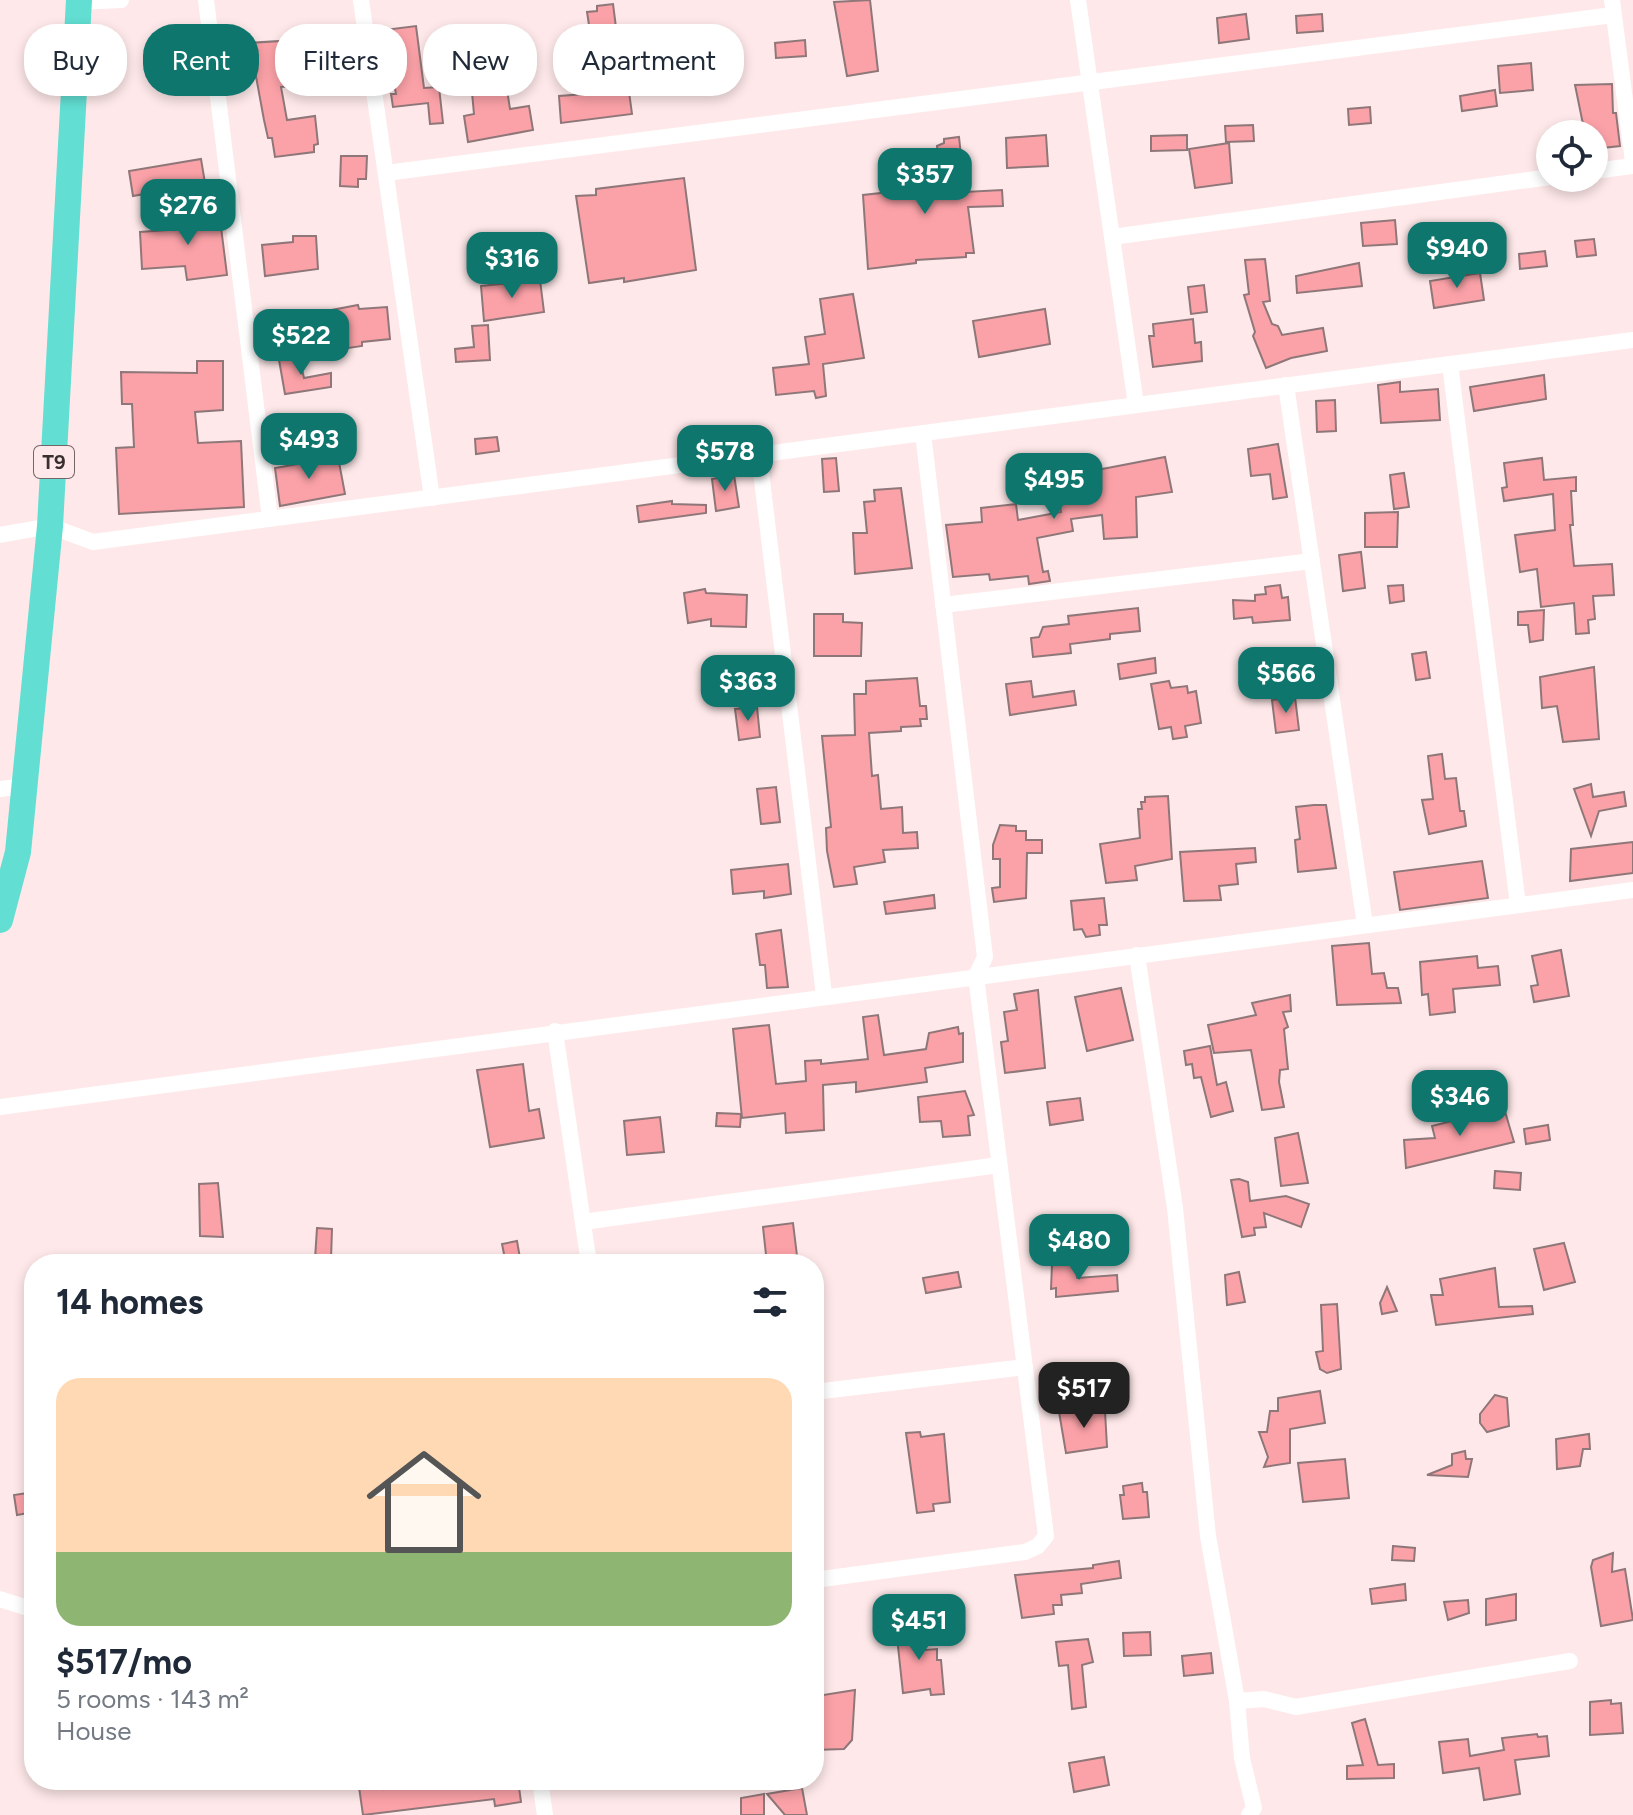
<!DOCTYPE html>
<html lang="en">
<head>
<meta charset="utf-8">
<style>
	:root { --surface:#fff; --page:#f6f6f7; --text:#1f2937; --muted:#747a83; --line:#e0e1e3; --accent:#0f766e }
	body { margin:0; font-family:Figtree,sans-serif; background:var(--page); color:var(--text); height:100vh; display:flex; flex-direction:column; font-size:30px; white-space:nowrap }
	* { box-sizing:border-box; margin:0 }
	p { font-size:26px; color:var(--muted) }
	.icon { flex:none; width:44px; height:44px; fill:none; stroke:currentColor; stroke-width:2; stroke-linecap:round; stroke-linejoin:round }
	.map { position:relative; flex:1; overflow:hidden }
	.sheet { position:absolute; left:24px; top:1254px; width:800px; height:536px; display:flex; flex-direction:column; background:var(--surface); border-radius:32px; box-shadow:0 4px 12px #0003 }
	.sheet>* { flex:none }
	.banner { position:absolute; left:24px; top:24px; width:800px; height:72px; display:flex; gap:16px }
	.tools { position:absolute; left:1536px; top:120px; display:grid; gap:16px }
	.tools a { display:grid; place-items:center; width:72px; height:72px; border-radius:50%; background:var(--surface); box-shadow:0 4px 12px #0003; font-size:40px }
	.price { position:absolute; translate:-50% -68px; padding:0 18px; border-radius:16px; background:var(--accent); color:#fff; font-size:26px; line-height:52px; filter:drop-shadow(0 2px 4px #0008) }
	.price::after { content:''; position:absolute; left:50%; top:48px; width:24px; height:18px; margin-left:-12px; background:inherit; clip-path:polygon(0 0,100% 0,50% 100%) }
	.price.selected { background:#222; color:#fff }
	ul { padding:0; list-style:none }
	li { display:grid; align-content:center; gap:16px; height:424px; padding:0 32px }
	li+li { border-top:2px solid var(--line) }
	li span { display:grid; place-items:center; height:248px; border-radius:24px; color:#555 }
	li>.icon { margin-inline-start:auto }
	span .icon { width:144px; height:144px; fill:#fffc; stroke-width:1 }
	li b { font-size:34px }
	h2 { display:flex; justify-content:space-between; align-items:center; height:96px; padding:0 32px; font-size:34px }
	.chip { padding:0 28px; border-radius:32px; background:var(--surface); box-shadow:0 4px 12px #0003; font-size:28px; line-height:72px }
	.chip.selected { background:var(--accent); color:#fff }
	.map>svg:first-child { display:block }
	.building { fill:#fba2a8; stroke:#8f7779; stroke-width:2 }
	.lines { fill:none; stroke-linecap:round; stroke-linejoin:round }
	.minor { stroke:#fff; stroke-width:16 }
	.trunk { stroke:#62ded2; stroke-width:26 }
	.labels { text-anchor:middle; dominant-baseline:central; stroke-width:6; stroke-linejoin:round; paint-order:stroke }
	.shield { fill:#fee8e9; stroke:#746667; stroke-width:2 }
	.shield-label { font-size:20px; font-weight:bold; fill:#392f2f }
</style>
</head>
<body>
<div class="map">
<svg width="1633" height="1815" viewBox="0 0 1633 1815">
	<rect width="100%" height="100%" fill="#fee8e9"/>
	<g class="building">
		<path d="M870,0L878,71L847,76L834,2Z"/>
		<path d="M613,4L618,43H622L625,62L694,57L696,72L627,77L632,114L561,123L559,96L612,92L615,61H602L601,46L587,47L584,26L589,25L587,12L597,11V6Z"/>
		<path d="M1246,14L1249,39L1219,43L1217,18Z"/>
		<path d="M1322,14L1323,31L1297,33L1296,16Z"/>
		<path d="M416,26L424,88L439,87L443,123L430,124L428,103L393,107L391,94H396L384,30Z"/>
		<path d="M328,38L329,64L305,66L306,85L281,87L287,120L315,116L318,144L314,145V152L275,157L272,138H268L264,120L255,71H249L248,43Z"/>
		<path d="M805,40L806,56L776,58L775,43Z"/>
		<path d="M1531,63L1533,90L1500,93L1498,66Z"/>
		<path d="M500,78L501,84L506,83L510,109L529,106L533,130L468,142L464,116L474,114L471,82Z"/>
		<path d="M1612,84L1613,113H1616L1620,146L1594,149V134H1585L1575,85Z"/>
		<path d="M1495,90L1497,106L1462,111L1460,96Z"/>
		<path d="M1370,107L1371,123L1349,125L1348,109Z"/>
		<path d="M1253,125L1254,141L1226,142L1225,126Z"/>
		<path d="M1046,135L1048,166L1007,168L1006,138Z"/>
		<path d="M1187,135V150L1151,151V136Z"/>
		<path d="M959,137L965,192L1002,190L1003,206L968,207L974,253H966V257L916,260V263L868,269L863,195L918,189L917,182L939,180L937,146L944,143V139Z"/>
		<path d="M1229,143L1232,183L1195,188L1189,149Z"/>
		<path d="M341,156H367L366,179H358V187L340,186Z"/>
		<path d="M201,159L205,183L133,196L129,171Z"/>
		<path d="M684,178L696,270L624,282V278L589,283L576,196L596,195V189Z"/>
		<path d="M219,211L227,275L187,280L185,266L142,269L140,232L181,229L179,217Z"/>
		<path d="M1395,220L1397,244L1363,246L1361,223Z"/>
		<path d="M293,236H316L318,269L265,276L262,245L293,242Z"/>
		<path d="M1594,239L1596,255L1577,257L1575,241Z"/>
		<path d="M1545,251L1547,266L1520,269L1519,254Z"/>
		<path d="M1265,259L1270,301L1263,302L1272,324L1278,326L1282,335L1323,328L1327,351L1291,358L1266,368L1253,336L1255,332L1244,295L1249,294L1245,260Z"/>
		<path d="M1359,263L1362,286L1297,293L1296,276Z"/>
		<path d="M1480,273L1484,300L1434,308L1430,281Z"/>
		<path d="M540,280L544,312L484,321L481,286Z"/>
		<path d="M1204,285L1207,312L1191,314L1188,287Z"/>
		<path d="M853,294L864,358L823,364L826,396L816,398L814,391L776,395L773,368L809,364L805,337L825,334L820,299Z"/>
		<path d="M358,305L359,309L387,307L390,339L362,342V346L335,350L326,311Z"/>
		<path d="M1045,309L1050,344L979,357L973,321Z"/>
		<path d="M1193,319L1195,343L1201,342L1202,361L1153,367L1149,336H1154L1153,324Z"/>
		<path d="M488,325L490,360L456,362L455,349L474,347L472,326Z"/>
		<path d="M299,356L304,378L331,373V387L285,394L279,360Z"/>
		<path d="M197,361H223V410L195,412L198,443L241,441L244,507L119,514L116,448L134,447L132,404H122L121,372L197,373Z"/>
		<path d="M1544,375L1546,399L1474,411L1470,387Z"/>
		<path d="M1400,382V392L1438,389L1440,420L1381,423L1378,385Z"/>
		<path d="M1335,400L1336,431L1317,432L1316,401Z"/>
		<path d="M497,437L499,451L476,454L475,439Z"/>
		<path d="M1278,444L1287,497L1273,499L1270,474L1251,476L1248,449Z"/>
		<path d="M338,457L345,494L280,506L275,468Z"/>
		<path d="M1165,457L1172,492L1136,497L1137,537L1104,539L1102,515L1071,519L1073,531L1037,538L1043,572L1048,571L1050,581L1029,584L1028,576L990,580L989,574L953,577L946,525L982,522L981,508L1016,504L1018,520L1061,512L1055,478Z"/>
		<path d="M836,458L839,491L824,492L822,459Z"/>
		<path d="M1542,458L1544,480L1576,477V491H1571L1573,525H1570L1574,566L1612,564L1614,595L1593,596L1595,619L1588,620L1589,633L1576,634L1574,603L1541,607L1537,569L1520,572L1515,535L1555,530L1553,494L1504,501L1502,488L1507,487L1504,463Z"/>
		<path d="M1404,473L1409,507L1394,509L1390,475Z"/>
		<path d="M734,475L739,507L716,511L712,479Z"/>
		<path d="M901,488L912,568L855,574L853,533H867L864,502L875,501L874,490Z"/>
		<path d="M672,501V504L706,505V513L639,522L637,506Z"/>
		<path d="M1398,512L1397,547H1365V513Z"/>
		<path d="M1361,552L1365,588L1343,591L1339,555Z"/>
		<path d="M1280,585L1282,598L1288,597L1290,620L1253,623L1252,617L1234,619L1233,600L1255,601V595L1266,594L1265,587Z"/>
		<path d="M1403,585L1404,601L1390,603L1388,586Z"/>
		<path d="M705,589L706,593L747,595L746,627L711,626V619L688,623L684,593Z"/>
		<path d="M1138,608L1140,631L1110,634V639L1070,644L1071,653L1033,657L1031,638L1039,637L1043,627L1069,624L1068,616Z"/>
		<path d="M1544,610L1543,640L1530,642L1528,625H1518V612Z"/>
		<path d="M814,614H843V622L862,623L861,656H814Z"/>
		<path d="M1426,652L1430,678L1416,680L1412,654Z"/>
		<path d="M1155,658L1156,673L1120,679L1118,664Z"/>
		<path d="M1594,667L1599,739L1563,742L1557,706L1542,708L1540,677Z"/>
		<path d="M917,678L920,706H926L927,719H920L921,726L901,727V731L869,733L872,776L878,775L881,809L902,807L903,833L917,832L918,848L883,850L885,862L854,867L857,884L834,887L827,851L826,828L831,827L822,736L855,735L854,694H866V681Z"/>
		<path d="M1031,681L1033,697L1074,691L1076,705L1010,715L1006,684Z"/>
		<path d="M1169,681L1171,688L1187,686L1188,693L1196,691L1201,723L1185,726L1187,737L1173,739L1171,727L1159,729L1151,684Z"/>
		<path d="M1295,697L1299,730L1276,733L1272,700Z"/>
		<path d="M757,707L760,737L739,740L735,709Z"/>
		<path d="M1442,754L1445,779L1456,778L1460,811H1464L1466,826L1429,834L1422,800L1433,799L1428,756Z"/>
		<path d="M1591,784L1593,797L1624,792L1626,806L1599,811L1591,836L1574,789Z"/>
		<path d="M776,787L780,822L761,824L757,789Z"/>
		<path d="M1168,796L1172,859L1135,866L1137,880L1106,883L1100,844L1140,838L1138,809H1142L1141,802H1145V797Z"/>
		<path d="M1314,805H1326L1336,868L1298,872L1295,840L1300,839L1296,807Z"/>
		<path d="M1000,825L1016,826V831H1026V840H1042V853H1027L1026,898L994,902L992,888L1000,887V859H993V845Z"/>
		<path d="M1633,842V873L1570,881L1571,849Z"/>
		<path d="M1255,848L1256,862L1236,864L1238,884L1219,886L1221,900L1184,901L1180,852Z"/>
		<path d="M1482,861L1488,898L1400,910L1394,872Z"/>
		<path d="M788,864L791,894L764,898V891L733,894L731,870Z"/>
		<path d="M934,895L935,908L886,914L884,902Z"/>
		<path d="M1104,898L1107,925H1099L1100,935L1086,937L1082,929L1074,930L1071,901Z"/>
		<path d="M781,930L788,987L767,988L765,965H760L756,934Z"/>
		<path d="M1369,943L1372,974L1384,973L1387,988H1398L1401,1003L1337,1005L1332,946Z"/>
		<path d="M1561,950L1569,996L1534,1002L1531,986L1538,985L1532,956Z"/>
		<path d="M1477,956L1478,968L1498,966L1500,985L1453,989L1455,1012L1430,1015L1428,994L1422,995L1420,962Z"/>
		<path d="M1121,988L1133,1040L1087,1051L1075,997Z"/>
		<path d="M1038,990L1045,1068L1005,1073L1001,1042L1008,1041L1004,1012L1017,1010L1014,994Z"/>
		<path d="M1290,995L1291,1011L1283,1012L1288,1027L1284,1029L1288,1069L1280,1070L1279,1082L1284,1107L1262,1110L1251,1050L1214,1053L1208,1025L1256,1015L1252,1003Z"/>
		<path d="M878,1015L884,1055L926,1049L929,1033L958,1027L959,1034L963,1033V1062L925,1068L927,1082L856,1092V1082L823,1085L824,1130L786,1133L785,1113L742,1118L733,1029L769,1025L776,1084L806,1081L805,1061L821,1060V1064L868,1059L863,1017Z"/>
		<path d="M1210,1046L1217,1085L1226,1082L1233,1111L1211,1117L1201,1077L1194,1078L1192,1064L1186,1065L1184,1051Z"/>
		<path d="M523,1064L529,1111L539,1109L544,1138L490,1147L477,1070Z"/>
		<path d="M965,1091L974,1115L968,1116L970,1135L943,1137L941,1121L920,1122L918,1097Z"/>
		<path d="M1080,1098L1083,1120L1050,1125L1047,1102Z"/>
		<path d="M1504,1108L1514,1142L1406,1168L1404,1140L1435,1138L1432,1126Z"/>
		<path d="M717,1113L741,1114L740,1127L716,1126Z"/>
		<path d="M660,1117L664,1152L627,1155L624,1121Z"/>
		<path d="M1548,1125L1550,1140L1526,1144L1524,1129Z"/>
		<path d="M1298,1133L1308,1183L1281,1186L1275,1138Z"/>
		<path d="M1495,1171L1521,1173L1520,1190L1494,1188Z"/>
		<path d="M1239,1179L1248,1182L1250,1201L1286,1196L1309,1204L1301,1227L1264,1213L1266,1227L1254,1228L1255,1235L1242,1237L1231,1180Z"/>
		<path d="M218,1183L223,1237L200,1236L199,1184Z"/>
		<path d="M793,1223L798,1264H767L763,1227Z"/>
		<path d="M317,1228L332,1229L331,1259H315Z"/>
		<path d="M517,1241L521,1264H506L502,1244Z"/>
		<path d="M1564,1243L1575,1282L1544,1290L1534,1249Z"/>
		<path d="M1075,1262L1077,1278L1117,1275L1118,1291L1056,1297V1288L1051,1289L1052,1264Z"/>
		<path d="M1495,1268L1499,1307L1532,1306L1533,1314L1436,1325L1431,1295H1443L1440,1279Z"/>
		<path d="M958,1272L961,1287L926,1293L923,1278Z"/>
		<path d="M1239,1272L1245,1302L1227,1305L1225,1275Z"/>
		<path d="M1387,1287L1397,1311L1382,1314L1380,1303Z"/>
		<path d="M1337,1304L1341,1369L1327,1373L1320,1369L1316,1352L1323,1351L1321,1305Z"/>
		<path d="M1320,1391L1325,1423L1290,1429V1463L1264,1467L1268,1457L1259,1432H1267L1270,1411H1278V1398Z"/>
		<path d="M1495,1395L1507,1398L1509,1426L1487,1432L1480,1423V1414Z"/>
		<path d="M1105,1411L1107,1447L1066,1453L1059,1412Z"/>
		<path d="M920,1432L921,1437L944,1434L950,1502L933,1504L934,1511L917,1513L906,1433Z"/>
		<path d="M1589,1434L1590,1449H1583L1580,1466L1557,1469L1556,1439Z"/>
		<path d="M1465,1451L1466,1459H1472L1468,1477L1427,1475L1452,1465V1454Z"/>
		<path d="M1345,1459L1349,1498L1303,1502L1298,1463Z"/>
		<path d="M1142,1483L1143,1492H1147L1149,1517L1123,1519L1120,1495H1124L1123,1486Z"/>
		<path d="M34,1492V1512L17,1515L14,1495Z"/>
		<path d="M1393,1546L1415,1548L1414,1561L1392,1560Z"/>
		<path d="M1613,1553L1612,1572L1625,1569L1633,1620L1601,1626L1591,1567L1593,1560Z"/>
		<path d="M1119,1561L1121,1578L1081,1584L1082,1593L1061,1595L1062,1605H1053L1054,1614L1022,1618L1015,1575L1093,1568V1565Z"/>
		<path d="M1405,1584L1406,1600L1372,1604L1370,1589Z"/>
		<path d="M1516,1594V1620L1486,1625V1599Z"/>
		<path d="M1468,1600L1469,1613L1448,1620L1444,1602Z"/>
		<path d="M923,1620L925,1650L937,1649V1660H941L944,1694L931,1695L930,1689L903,1693L897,1637L909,1636L908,1621Z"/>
		<path d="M1150,1632L1151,1655L1124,1656L1123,1633Z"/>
		<path d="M1088,1639L1093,1662L1082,1665L1086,1707L1072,1709L1068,1665L1059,1666L1056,1642Z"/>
		<path d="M1211,1653L1213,1673L1184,1676L1182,1656Z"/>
		<path d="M855,1690L852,1740L844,1749L814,1750V1720H822L823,1695Z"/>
		<path d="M1611,1700V1704L1621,1703L1623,1733L1590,1735V1702Z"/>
		<path d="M1365,1719L1378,1765L1394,1764V1778L1347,1779V1766L1363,1765L1352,1723Z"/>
		<path d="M1537,1734L1538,1737L1547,1736L1549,1756L1515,1760L1520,1794L1484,1800L1479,1768L1443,1773L1439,1742L1468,1739L1470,1756L1504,1750L1502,1738Z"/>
		<path d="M1104,1757L1109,1785L1074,1792L1069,1763Z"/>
		<path d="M358,1780H384V1789L451,1780H518L521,1802L495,1806L494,1799L363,1815Z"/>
		<path d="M802,1788L807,1815H785L767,1794Z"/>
		<path d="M764,1794V1815H741V1798Z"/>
	</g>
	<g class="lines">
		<g class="minor">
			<path d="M206,0L270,519"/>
			<path d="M361,0L432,498"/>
			<path d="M1078,0L1136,405"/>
			<path d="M1612,0L1633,162"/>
			<path d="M79,2L121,0"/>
			<path d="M1594,171L1633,166"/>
			<path d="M386,173L1613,15"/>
			<path d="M1112,237L1550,177"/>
			<path d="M1450,364L1518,905"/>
			<path d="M1286,385L1365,925"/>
			<path d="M759,455L824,995"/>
			<path d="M0,535L50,526L93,542L1633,340"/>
			<path d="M943,605L1312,561"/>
			<path d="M0,789L24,786"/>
			<path d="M1137,955L1175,1208L1208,1536L1237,1701L1242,1758L1254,1808L1249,1815"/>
			<path d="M555,1031L589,1264"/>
			<path d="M0,1107L1633,890"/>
			<path d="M583,1222L999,1165"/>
			<path d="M814,1392L1025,1367"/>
			<path d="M814,1580L1025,1552L1038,1546L1046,1536L976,976L985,957L923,433"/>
			<path d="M0,1599L34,1610"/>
			<path d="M1237,1701L1264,1699L1296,1707L1570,1661"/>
			<path d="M540,1780L545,1815"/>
		</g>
		<path class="trunk" d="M0,920L18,852L50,526L79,0"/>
	</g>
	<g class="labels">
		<rect class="shield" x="34" y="446" width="40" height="32" rx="6"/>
		<g class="shield-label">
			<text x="54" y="462">T9</text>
		</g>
	</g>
</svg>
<div class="tools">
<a><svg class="icon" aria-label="locate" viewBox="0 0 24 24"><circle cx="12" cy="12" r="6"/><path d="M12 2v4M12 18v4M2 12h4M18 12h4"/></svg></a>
</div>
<b class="price" style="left:925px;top:216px">$357</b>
<b class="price" style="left:188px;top:247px">$276</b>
<b class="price" style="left:1457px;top:290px">$940</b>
<b class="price" style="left:512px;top:300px">$316</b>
<b class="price" style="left:301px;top:377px">$522</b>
<b class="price" style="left:309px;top:481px">$493</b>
<b class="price" style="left:725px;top:493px">$578</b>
<b class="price" style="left:1054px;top:521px">$495</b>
<b class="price" style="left:1286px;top:715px">$566</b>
<b class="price" style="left:748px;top:723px">$363</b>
<b class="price" style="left:1460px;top:1138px">$346</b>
<b class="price" style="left:1079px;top:1282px">$480</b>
<b class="price selected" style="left:1084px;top:1430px">$517</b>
<b class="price" style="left:919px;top:1662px">$451</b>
<div class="banner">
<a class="chip">Buy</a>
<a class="chip selected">Rent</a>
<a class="chip">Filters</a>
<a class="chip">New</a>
<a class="chip">Apartment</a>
</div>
<section class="sheet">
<h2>14 homes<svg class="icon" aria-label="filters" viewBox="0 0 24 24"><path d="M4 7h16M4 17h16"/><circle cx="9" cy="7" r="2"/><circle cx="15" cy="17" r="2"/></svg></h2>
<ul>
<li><span style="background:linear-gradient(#ffd9b3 70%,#8fb573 0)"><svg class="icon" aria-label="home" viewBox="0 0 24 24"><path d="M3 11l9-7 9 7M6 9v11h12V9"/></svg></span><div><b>$517/mo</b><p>5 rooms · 143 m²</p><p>House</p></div></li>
</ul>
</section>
</div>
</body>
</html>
